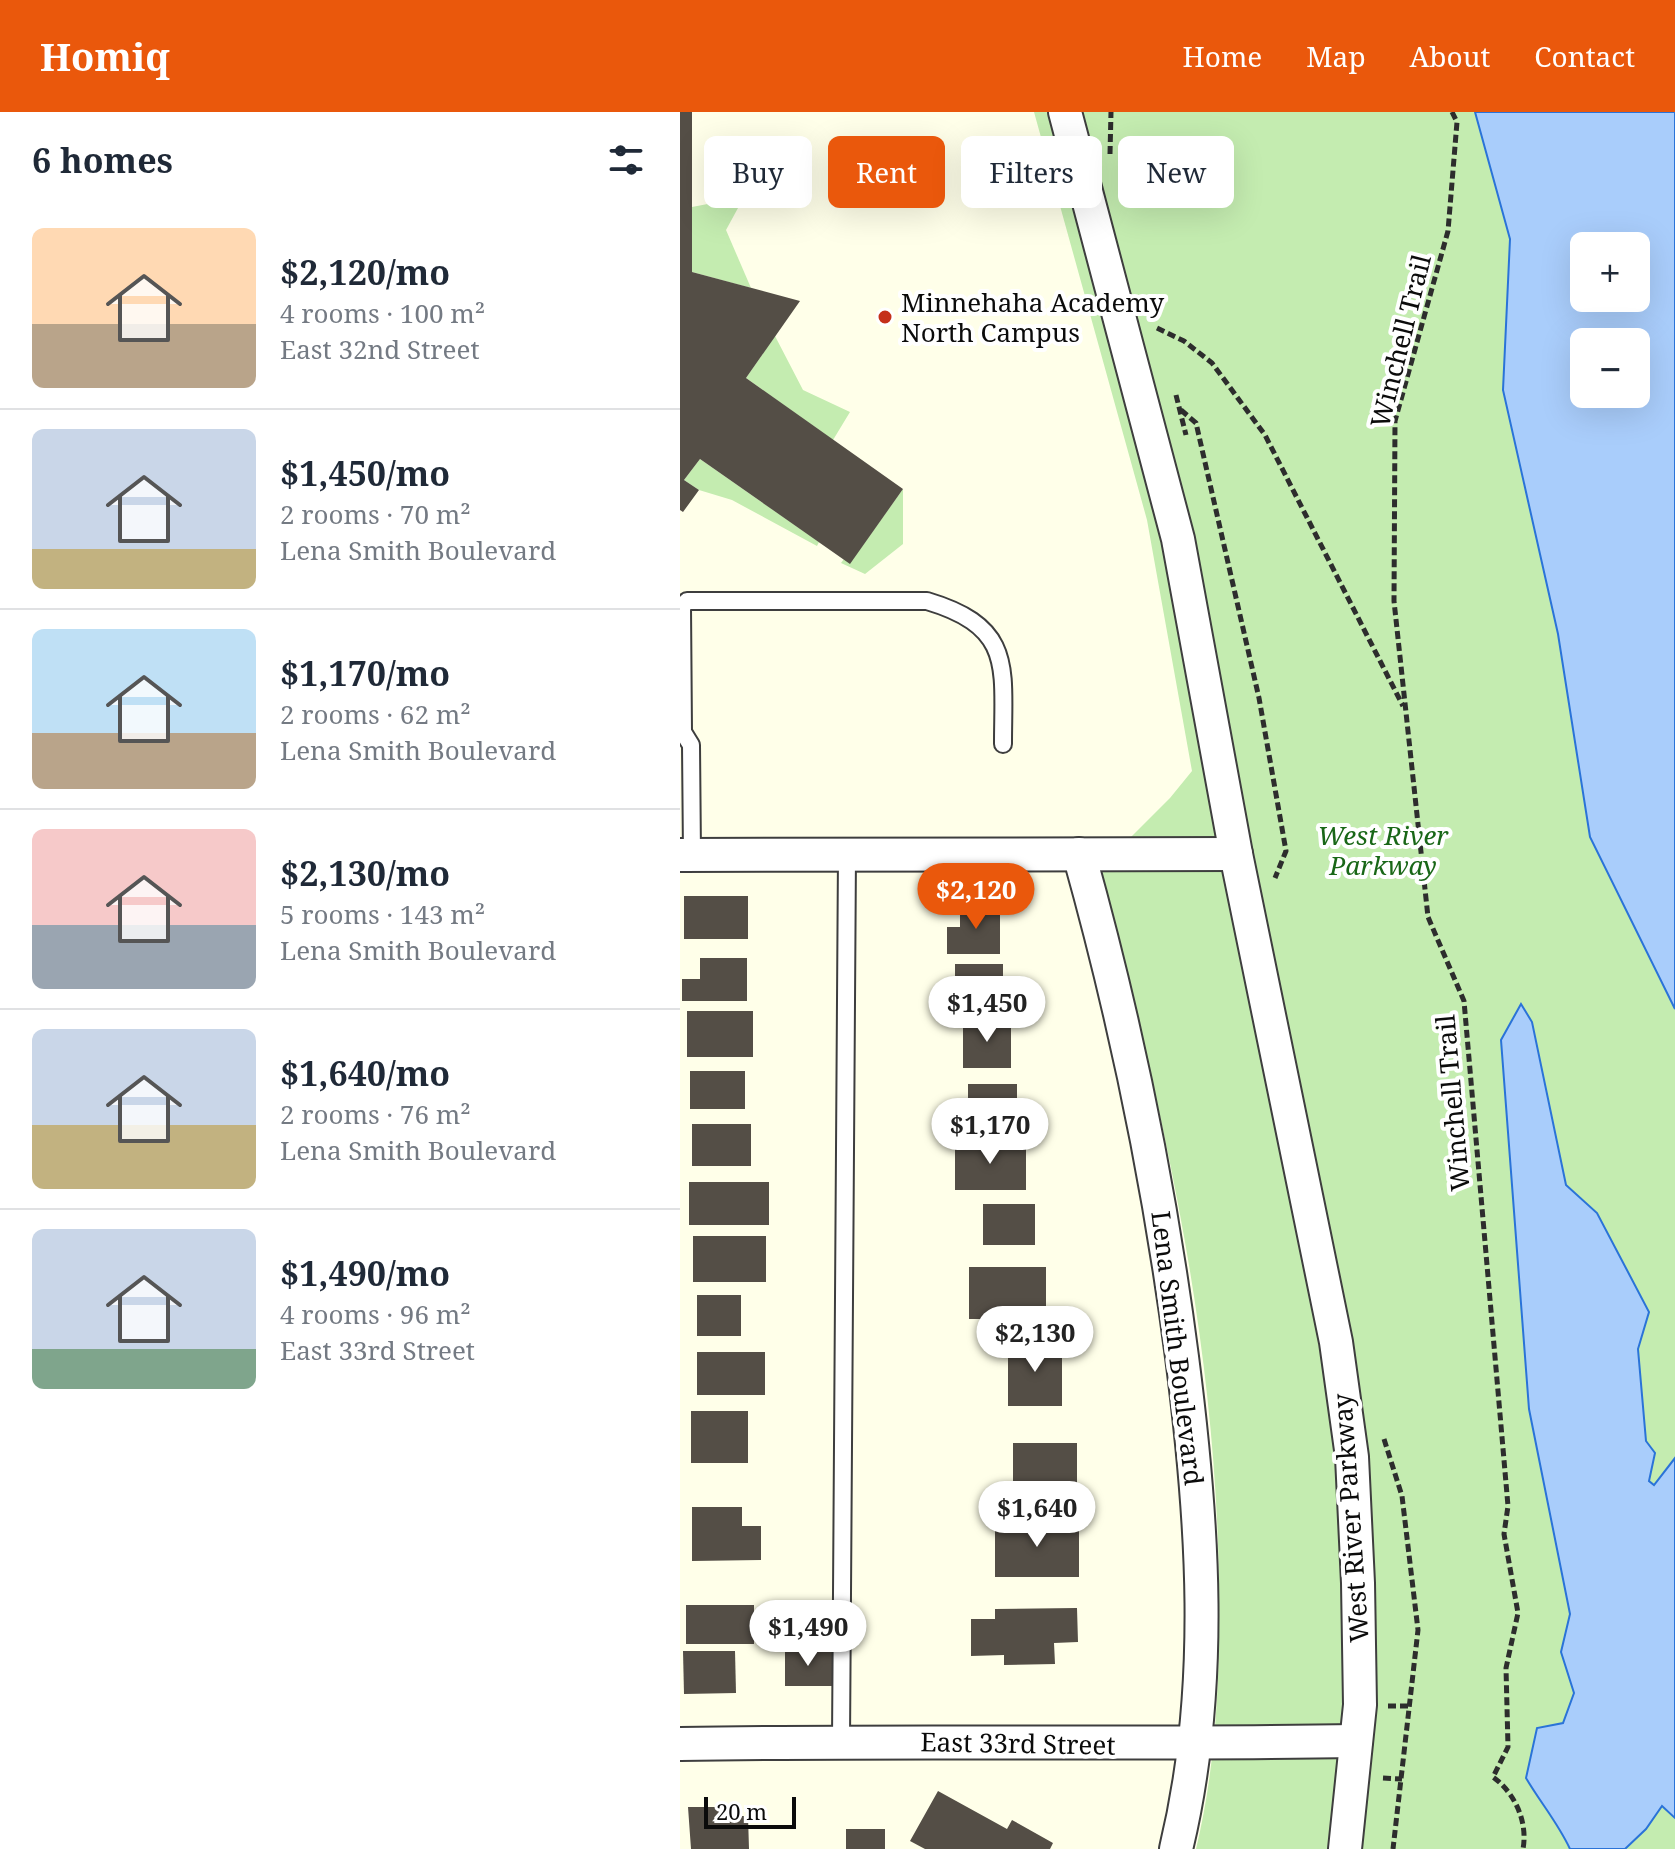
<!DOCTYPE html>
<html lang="en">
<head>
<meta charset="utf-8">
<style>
	:root { --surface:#fff; --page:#f6f6f7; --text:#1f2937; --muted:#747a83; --line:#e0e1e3; --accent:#ea580c }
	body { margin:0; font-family:"Noto Serif",serif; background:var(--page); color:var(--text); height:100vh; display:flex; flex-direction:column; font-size:30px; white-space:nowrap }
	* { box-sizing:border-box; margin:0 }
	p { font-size:26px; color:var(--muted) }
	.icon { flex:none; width:44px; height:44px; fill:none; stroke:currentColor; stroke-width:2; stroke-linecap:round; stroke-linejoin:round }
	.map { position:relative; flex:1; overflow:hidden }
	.panel { display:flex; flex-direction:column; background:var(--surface); width:680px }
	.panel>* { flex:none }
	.banner { position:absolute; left:24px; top:24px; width:760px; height:72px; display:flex; gap:16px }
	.controls { position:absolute; left:890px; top:120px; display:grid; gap:16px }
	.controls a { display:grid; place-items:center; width:80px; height:80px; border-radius:12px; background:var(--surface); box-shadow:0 8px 32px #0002; font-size:40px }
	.scale { position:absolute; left:24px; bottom:20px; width:92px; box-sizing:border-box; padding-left:8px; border:4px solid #0b0b0b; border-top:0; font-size:22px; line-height:28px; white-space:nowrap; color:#0b0b0b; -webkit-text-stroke:6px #fff; paint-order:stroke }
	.price { position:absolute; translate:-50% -68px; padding:0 18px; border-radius:28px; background:#fff; color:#222; font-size:26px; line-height:52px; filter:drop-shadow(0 2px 4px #0008) }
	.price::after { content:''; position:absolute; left:50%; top:48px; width:24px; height:18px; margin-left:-12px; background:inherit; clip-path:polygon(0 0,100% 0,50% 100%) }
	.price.active { background:var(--accent); color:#fff }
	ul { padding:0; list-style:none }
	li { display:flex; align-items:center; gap:24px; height:200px; padding:0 32px }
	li+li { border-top:2px solid var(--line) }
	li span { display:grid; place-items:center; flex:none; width:224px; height:160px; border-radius:12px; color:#555 }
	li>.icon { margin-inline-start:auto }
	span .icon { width:96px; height:96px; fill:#fffc; stroke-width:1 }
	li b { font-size:34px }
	h2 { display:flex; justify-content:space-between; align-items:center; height:96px; padding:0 32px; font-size:34px }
	.tag { padding:0 28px; border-radius:12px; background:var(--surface); box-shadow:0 8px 32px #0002; font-size:28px; line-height:72px }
	.tag.active { background:var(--accent); color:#fff }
	header { display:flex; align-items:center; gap:48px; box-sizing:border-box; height:112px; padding:0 40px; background:var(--accent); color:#fff }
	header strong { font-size:38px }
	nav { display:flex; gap:44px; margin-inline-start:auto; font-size:28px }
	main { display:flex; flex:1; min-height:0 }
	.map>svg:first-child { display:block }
	.green { fill:#c4ecb0 }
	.water { fill:#a9cdfb; stroke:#2a73d8; stroke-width:2; fill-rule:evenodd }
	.building { fill:#544e46 }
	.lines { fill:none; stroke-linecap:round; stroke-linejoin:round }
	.service-casing { stroke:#3e3e3e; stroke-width:20 }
	.minor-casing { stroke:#3e3e3e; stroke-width:36 }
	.path { stroke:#2d2d2d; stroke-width:5; stroke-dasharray:8 4; stroke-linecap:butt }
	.service { stroke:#fff; stroke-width:16 }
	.minor { stroke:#fff; stroke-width:32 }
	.poi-dot { fill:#c53019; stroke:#fff; stroke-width:3 }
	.labels { text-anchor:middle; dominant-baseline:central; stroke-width:8; stroke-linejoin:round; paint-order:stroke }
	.poi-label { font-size:26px; fill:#0b0b0b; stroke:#fff; text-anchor:start }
	.street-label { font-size:26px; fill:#0b0b0b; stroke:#fff }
	.park-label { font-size:26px; font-style:italic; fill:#196717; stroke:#fff }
</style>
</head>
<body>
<header>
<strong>Homiq</strong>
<nav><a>Home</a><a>Map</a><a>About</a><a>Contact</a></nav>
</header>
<main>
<section class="panel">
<h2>6 homes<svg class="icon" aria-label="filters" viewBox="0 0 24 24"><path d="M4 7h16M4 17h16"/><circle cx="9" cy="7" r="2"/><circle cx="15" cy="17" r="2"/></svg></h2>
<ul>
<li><span style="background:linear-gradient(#ffd9b3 60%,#b9a48a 0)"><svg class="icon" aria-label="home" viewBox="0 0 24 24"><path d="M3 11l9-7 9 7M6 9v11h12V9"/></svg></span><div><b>$2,120/mo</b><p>4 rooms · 100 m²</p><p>East 32nd Street</p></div></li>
<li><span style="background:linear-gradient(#c9d6e8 75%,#c2b280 0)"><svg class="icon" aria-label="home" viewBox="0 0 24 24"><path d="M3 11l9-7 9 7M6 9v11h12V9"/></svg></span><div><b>$1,450/mo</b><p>2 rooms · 70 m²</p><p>Lena Smith Boulevard</p></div></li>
<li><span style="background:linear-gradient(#bfe0f5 65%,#b9a48a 0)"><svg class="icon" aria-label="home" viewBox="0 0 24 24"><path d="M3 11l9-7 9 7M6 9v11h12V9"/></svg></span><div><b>$1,170/mo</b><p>2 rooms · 62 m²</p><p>Lena Smith Boulevard</p></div></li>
<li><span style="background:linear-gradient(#f6c9c9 60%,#9aa5b1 0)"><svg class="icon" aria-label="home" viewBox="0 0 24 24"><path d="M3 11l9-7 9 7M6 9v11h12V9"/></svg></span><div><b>$2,130/mo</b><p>5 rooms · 143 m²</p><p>Lena Smith Boulevard</p></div></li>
<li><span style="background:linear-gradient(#c9d6e8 60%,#c2b280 0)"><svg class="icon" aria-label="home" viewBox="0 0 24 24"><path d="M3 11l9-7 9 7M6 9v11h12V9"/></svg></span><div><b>$1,640/mo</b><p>2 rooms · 76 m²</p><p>Lena Smith Boulevard</p></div></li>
<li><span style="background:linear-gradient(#c9d6e8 75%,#7fa58c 0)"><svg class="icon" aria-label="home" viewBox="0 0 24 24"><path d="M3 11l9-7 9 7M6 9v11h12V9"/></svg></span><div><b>$1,490/mo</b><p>4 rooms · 96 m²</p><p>East 33rd Street</p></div></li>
</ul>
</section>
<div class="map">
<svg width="995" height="1737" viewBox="0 0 995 1737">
	<rect width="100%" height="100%" fill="#ffffe9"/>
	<g class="green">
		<path d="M354,0H795L830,127L823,278L878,522L910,725L995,897V1345L974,1373L969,1368L975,1341L966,1329L958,1237L969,1200L917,1101L886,1073L852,910L842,893L890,1502L881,1540L894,1581L883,1611L857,1616L846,1666C860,1690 878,1711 890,1737H516C537,1650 540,1562 539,1472C536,1229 483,992 418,758L490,686L512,659L467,408Z"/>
		<path d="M64,85L46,118L71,176L12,160V95Z"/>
		<path d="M95,224L123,278L170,300L153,328L66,266Z"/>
		<path d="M20,347L139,430L137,434L52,388L19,378L4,368Z"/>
		<path d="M223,377V432L185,462L161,451L164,447L170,451Z"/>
		<path d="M982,1694L995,1706V1737H945L966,1717Z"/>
	</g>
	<g class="water">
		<path d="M795,0H995V897L910,725L878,522L823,278L830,127ZM904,134H956V186H904ZM904,230H956V282H904Z"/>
		<path d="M841,892L852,910L886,1073L917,1101L969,1200L958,1237L966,1329L975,1341L969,1369L974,1373L995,1346V1706L982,1694L966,1717L945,1737H890C878,1711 860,1690 846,1666L857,1616L883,1611L894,1581L881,1540L890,1502L849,1297L821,928Z"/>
	</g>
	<g class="building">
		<path d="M0,0H12V160L120,189L66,266L223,377L170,452L20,347L4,368L19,378L3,400L0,398Z"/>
		<rect x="4" y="784" width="64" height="43"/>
		<path d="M280,793H320V842H267V815H280Z"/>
		<path d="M20,846H67V889H2V867H20Z"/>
		<rect x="275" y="852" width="48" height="46"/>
		<rect x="7" y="899" width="66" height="46"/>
		<rect x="283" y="909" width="48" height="47"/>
		<rect x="10" y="959" width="55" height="38"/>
		<rect x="288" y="972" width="49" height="45"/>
		<rect x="12" y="1012" width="59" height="42"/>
		<rect x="275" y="1029" width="71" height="49"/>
		<rect x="9" y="1070" width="80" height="43"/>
		<rect x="303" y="1092" width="52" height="41"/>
		<rect x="13" y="1124" width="73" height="46"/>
		<rect x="289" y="1155" width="77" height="52"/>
		<rect x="17" y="1183" width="44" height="41"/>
		<rect x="328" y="1229" width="54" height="65"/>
		<rect x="17" y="1240" width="68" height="43"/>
		<rect x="11" y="1299" width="57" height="52"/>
		<rect x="333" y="1331" width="64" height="50"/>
		<path d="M12,1395H62V1414H81V1448L12,1449Z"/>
		<rect x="315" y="1409" width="84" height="56"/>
		<rect x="6" y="1493" width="68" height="39"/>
		<path d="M397,1496L398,1530L374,1531L375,1552L324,1553V1543L291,1544V1507H315V1497Z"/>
		<rect x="105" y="1538" width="47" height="36"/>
		<path d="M3,1539H55L56,1581L4,1582Z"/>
		<path d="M258,1679L327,1717L332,1708L373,1731L370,1737H245L230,1729Z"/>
		<path d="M8,1695H51V1704H68L69,1737H11Z"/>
		<rect x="166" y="1717" width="39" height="20"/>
	</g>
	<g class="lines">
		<g class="service-casing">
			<g id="service">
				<path d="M12,743L11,633L3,620L2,495L7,489H247C334,515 323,555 323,632"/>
				<path d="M161,1629L167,742"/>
			</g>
		</g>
		<g class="minor-casing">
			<g id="minor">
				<path d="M385,0L498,427L556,742L656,1230L672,1345L678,1471L680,1593L665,1737"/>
				<path d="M399,742C445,906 480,1075 502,1245C523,1407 535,1576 496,1737"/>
				<path d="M0,743L556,742"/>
				<path d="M0,1632C225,1628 451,1633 676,1629"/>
			</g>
		</g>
		<g class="path">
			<path d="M772,0L777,10L768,119L715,309L714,489L748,805L784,889L828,1394L824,1422L838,1501L826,1556L828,1635L813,1665C835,1681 848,1710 843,1737"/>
			<path d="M430,42L431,0"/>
			<path d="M477,216L504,229L532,251L585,323L723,594"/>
			<path d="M496,283L506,323"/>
			<path d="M501,298L516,311L579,586L606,739L595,766"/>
			<path d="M704,1327L722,1384L738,1518L713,1737"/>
			<path d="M708,1594H731"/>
			<path d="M703,1666L722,1667"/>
		</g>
		<use href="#service" class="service"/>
		<use href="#minor" class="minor"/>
	</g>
	<circle class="poi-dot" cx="205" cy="205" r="8"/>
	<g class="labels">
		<g class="poi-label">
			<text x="221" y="190">Minnehaha Academy<tspan x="221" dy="30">North Campus</tspan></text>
		</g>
		<g class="street-label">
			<text transform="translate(720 229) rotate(-76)">Winchell Trail</text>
			<text transform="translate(772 991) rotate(-95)">Winchell Trail</text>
			<text transform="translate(498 1236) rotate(83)">Lena Smith Boulevard</text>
			<text transform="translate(670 1406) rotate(-94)">West River Parkway</text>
			<text transform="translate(338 1631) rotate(1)">East 33rd Street</text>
		</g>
		<g class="park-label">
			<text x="703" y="723">West River<tspan x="703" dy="30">Parkway</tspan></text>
		</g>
	</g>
</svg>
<div class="controls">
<a>+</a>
<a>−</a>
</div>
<div class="scale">20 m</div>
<b class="price active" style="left:296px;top:819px">$2,120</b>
<b class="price" style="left:307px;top:932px">$1,450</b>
<b class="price" style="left:310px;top:1054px">$1,170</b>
<b class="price" style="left:355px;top:1262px">$2,130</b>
<b class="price" style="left:357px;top:1437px">$1,640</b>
<b class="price" style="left:128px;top:1556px">$1,490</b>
<div class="banner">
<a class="tag">Buy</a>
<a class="tag active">Rent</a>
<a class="tag">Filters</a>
<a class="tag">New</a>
</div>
</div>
</main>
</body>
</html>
